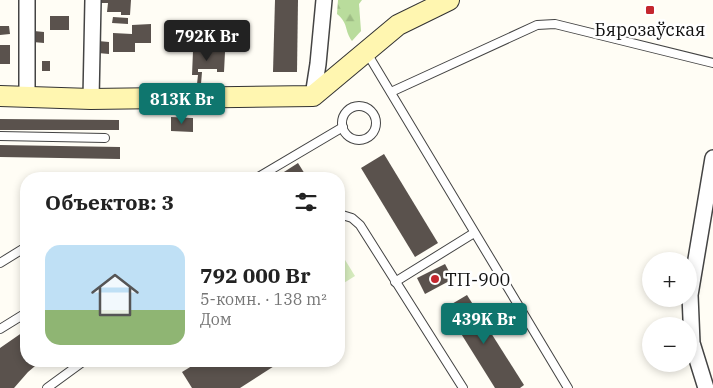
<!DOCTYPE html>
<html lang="ru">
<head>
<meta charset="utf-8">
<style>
	:root { --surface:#fff; --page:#f6f6f6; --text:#222; --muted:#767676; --accent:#0f766e }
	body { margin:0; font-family:"IBM Plex Serif",serif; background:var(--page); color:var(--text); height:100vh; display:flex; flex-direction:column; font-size:19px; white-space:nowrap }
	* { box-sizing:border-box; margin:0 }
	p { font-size:16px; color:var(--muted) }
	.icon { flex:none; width:28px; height:28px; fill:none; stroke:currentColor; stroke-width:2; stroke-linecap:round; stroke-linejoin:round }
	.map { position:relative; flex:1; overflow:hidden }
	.side { position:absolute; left:20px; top:172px; width:325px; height:195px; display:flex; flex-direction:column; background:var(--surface); border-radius:20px; box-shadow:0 2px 8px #0003 }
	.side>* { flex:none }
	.controls { position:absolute; left:642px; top:252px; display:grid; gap:10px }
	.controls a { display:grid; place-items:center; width:55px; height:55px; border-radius:50%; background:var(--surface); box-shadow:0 2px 8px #0003; font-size:25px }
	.price { position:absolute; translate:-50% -42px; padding:0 11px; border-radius:5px; background:var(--accent); color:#fff; font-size:16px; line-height:32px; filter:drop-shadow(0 1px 2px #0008) }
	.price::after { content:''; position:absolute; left:50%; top:30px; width:15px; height:11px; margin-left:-8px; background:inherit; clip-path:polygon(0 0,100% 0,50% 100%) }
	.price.active { background:#222; color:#fff }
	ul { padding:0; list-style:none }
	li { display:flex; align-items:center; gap:15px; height:125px; padding:0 25px }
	li span { display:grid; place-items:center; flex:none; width:140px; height:100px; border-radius:15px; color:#555 }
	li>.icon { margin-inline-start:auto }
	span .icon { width:60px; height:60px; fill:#fffc; stroke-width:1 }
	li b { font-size:21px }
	h2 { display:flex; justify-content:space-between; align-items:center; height:60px; padding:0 25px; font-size:21px }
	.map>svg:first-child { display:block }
	.grass { fill:#d5ebbd }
	.forest { fill:url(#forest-firs) }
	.building { fill:#5a524d }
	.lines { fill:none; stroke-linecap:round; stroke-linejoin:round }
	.lane-casing { stroke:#444; stroke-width:10 }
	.street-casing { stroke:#444; stroke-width:18 }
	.secondary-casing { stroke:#333; stroke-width:22 }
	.lane { stroke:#fff; stroke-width:8 }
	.street { stroke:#fff; stroke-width:15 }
	.secondary { stroke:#fff6b0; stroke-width:20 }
	.poi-dot { fill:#c4262e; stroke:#fff; stroke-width:2 }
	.labels { text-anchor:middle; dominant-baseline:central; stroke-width:5; stroke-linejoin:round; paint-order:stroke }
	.poi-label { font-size:18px; fill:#111; stroke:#fff }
</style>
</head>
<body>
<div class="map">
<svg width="713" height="388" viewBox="0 0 713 388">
	<defs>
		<pattern id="forest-firs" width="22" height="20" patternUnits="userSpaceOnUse" patternTransform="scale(1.25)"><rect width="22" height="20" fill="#b9dc9c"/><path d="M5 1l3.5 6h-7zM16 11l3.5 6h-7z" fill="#9ebc85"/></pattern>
	</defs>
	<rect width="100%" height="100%" fill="#fffdf5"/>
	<path class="grass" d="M342,255L355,276L339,286V257Z"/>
	<path class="forest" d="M338,0H362L359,4L361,31L352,41C344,30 349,24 337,14Z"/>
	<g class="building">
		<path d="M101,0H131L130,15H121V12H107L108,3H101Z"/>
		<path d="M275,0H298L297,72H273Z"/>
		<rect x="50" y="16" width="19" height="14"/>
		<path d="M113,17L128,18V24L112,23Z"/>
		<path d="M151,24V43H135V52H113V33L132,34V25Z"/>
		<path d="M0,26H9L10,34L0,35Z"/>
		<path d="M34,31L44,32V43L33,42Z"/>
		<path d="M98,41L109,42V54L98,53Z"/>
		<rect x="0" y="45" width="10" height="19"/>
		<path d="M193,51L225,52L224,72H217V69H198V72H202L201,84H197L198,75H192Z"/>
		<rect x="42" y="61" width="8" height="10"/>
		<path d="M171,117L193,118V132L171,131Z"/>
		<path d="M0,119L119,120V130H0Z"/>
		<path d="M0,145L120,147V159L0,157Z"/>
		<path d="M384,154L438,243L415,257L361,168Z"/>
		<path d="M298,163L308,179H273Z"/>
		<path d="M445,264L453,279L425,294L417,278Z"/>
		<path d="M467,295L524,385L520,388H495L445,308Z"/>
		<path d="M26,330V361H41L28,372L14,388H0V348Z"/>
		<path d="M200,361H282L240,388H192L182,372Z"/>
	</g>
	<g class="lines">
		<g class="lane-casing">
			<g id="lane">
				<path d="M367,53L568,388"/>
				<path d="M391,92L537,25L555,24L713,63"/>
				<circle cx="359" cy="123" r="17"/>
				<path d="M0,136L105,138"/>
				<path d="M255,179L343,127"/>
				<path d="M339,214L352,218L360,225L463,388"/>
				<path d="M0,263L26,247"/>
				<path d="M395,282L474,233"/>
				<path d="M0,329L26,313"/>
				<path d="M47,388L84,361"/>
			</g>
		</g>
		<g class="street-casing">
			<g id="street">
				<path d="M27,0V96"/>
				<path d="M313,96L318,64L324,0"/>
				<path d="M91,99L93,0"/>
				<path d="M706,388L692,343L690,295L713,158"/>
			</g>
		</g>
		<g class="secondary-casing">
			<path id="secondary" d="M0,96L91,99L313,96L398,25L449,0"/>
		</g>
		<use href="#lane" class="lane"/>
		<use href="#street" class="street"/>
		<use href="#secondary" class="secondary"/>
	</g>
	<g class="poi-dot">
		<rect x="645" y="5" width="10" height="10" rx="2.5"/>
		<circle cx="435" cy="279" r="5"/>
	</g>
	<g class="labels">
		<g class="poi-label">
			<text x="650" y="29">Бярозаўская</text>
			<text x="445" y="279" text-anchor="start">ТП-900</text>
		</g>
	</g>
</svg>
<div class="controls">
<a>+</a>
<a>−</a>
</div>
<b class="price active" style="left:207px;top:62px">792K Br</b>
<b class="price" style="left:182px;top:125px">813K Br</b>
<b class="price" style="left:484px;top:345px">439K Br</b>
<section class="side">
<h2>Объектов: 3<svg class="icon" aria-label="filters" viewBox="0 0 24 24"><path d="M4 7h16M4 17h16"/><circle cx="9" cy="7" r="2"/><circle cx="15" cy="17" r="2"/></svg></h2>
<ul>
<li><span style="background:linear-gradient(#bfe0f5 65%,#8fb573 0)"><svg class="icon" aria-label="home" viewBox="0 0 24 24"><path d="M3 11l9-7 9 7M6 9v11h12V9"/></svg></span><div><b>792 000 Br</b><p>5-комн. · 138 m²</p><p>Дом</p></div></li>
</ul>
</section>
</div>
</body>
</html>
